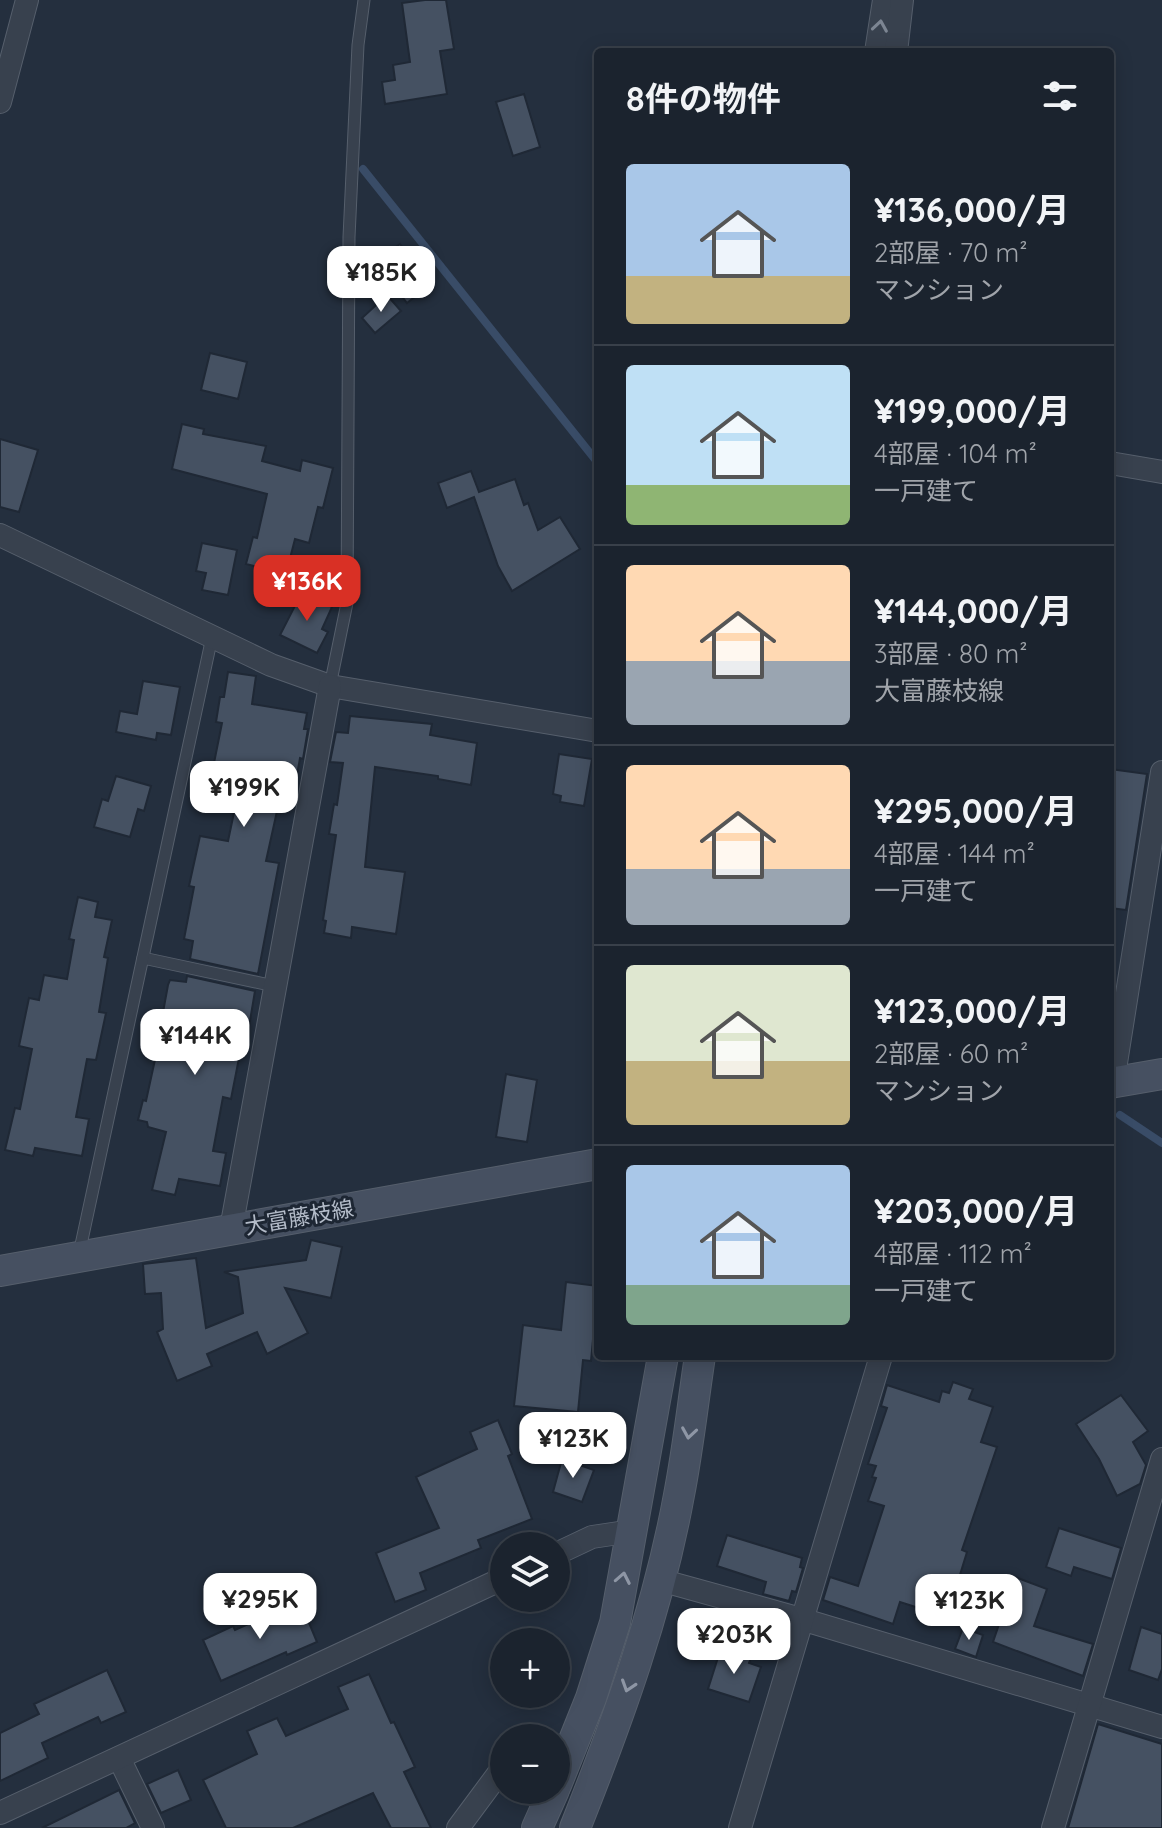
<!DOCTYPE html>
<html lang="ja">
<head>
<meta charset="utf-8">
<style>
	:root { --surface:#1b232e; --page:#282f3a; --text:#f1f3f6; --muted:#a0a4aa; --line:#39404a; --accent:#d93025 }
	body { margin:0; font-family:Quicksand,"Noto Sans JP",sans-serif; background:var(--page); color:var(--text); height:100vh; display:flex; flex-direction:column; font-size:30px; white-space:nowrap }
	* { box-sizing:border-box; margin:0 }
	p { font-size:26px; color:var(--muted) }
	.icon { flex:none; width:44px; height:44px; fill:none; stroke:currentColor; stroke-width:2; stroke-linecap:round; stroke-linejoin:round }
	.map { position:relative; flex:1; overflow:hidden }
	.panel { position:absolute; left:594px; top:48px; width:520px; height:1312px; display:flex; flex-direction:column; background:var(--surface); border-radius:8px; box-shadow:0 4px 20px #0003,0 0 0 2px var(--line) }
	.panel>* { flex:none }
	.controls { position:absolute; left:490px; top:1532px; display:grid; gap:16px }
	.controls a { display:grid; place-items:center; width:80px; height:80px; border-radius:50%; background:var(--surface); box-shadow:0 4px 20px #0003,0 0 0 2px var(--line); font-size:40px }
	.price { position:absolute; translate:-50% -68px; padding:0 18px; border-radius:16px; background:#fff; color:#222; font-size:26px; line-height:52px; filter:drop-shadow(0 2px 4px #0008) }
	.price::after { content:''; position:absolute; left:50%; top:48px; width:24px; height:18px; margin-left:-12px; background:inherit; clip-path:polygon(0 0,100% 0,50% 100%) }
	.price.current { background:var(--accent); color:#fff }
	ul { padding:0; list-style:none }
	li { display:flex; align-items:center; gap:24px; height:200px; padding:0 32px }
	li+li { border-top:2px solid var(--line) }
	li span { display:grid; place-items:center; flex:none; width:224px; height:160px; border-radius:8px; color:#555 }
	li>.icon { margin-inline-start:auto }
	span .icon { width:96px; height:96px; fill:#fffc; stroke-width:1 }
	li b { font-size:34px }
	h2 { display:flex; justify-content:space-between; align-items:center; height:96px; padding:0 32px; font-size:34px }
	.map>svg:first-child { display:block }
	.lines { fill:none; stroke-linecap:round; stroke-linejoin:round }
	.stream { stroke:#394c67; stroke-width:8 }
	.building { fill:#455162; stroke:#1f2835; stroke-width:2 }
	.lane-casing { stroke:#565f6c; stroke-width:13 }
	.street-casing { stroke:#565f6c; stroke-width:24 }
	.secondary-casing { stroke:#565f6c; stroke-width:32 }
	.lane { stroke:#38414e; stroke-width:11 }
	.street { stroke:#38414e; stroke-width:22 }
	.secondary { stroke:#465061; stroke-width:30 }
	.oneway { stroke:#7c8592 }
	.oneway2 { stroke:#8e96a5 }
	.labels { text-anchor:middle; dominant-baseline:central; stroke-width:6; stroke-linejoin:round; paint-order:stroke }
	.street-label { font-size:22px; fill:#b4bcc9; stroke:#1d2633 }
</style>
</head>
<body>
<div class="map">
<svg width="1162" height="1828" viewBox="0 0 1162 1828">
	<rect width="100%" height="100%" fill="#242f3e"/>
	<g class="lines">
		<g class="stream">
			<path d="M363,169L598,463"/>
			<path d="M1120,1115L1162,1143"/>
		</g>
	</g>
	<g class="building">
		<path d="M425,0H446L454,49L440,51L447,94L385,104L382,82L395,80L393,65L410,62L402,3Z"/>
		<path d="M524,94L540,147L513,156L496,102Z"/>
		<path d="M400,244L431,284L407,303L379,267L387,261L383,256Z"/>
		<path d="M387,295L401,311L375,333L362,318Z"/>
		<path d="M210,353L247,362L238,399L201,390Z"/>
		<path d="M182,424L204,429L203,434L266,446L262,461L300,471L302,460L333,468L323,508L318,507L309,543L295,539L286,574L246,564L253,537L257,538L267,494L172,469Z"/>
		<path d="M0,439L38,450L19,512L0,507Z"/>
		<path d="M471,471L479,492L515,479L524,505L528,503L538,530L560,517L580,549L512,591L498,566L474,497L447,508L438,483Z"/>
		<path d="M202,543L237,550L228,595L202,590L206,573L196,571Z"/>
		<path d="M302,592L332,607L322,629L328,632L317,653L280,635Z"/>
		<path d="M228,672L256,676L252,704L307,713L304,729H308L303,759L300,758L296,781L287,779L284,793H281L266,861L279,863L258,974L190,959L193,941L184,939L194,887L189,886L200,836L228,841L240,784L211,778L222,723L216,722L220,697H224Z"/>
		<path d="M143,681L180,687L171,735L157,733L156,740L116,732L120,711L137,714Z"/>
		<path d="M350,716L432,724L430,735L477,743L471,785L438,779V776L375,767L365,867L405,872L396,934L352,927L351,938L324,933L326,921L323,920L336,835L329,834L334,804L337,805L343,763L330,762L336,732L348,733Z"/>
		<path d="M559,754L592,759L584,806L560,802L561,796L553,794Z"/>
		<path d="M1110,769L1147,774L1126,910L1110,908Z"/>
		<path d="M116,776L151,786L144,811L138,809L130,837L94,827L102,799L108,801Z"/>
		<path d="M78,897L98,902L95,917L112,920L104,957L108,958L99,1012L106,1013L96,1060L87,1059L76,1117L89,1119L82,1156L35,1148L33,1156L5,1150L15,1108L20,1109L32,1049L19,1046L29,998L39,1000L44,975L67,979L74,940L69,939Z"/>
		<path d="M187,976L255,991L246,1045H244L241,1058H239L231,1099L223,1097L213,1151L226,1153L220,1186L179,1179L175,1195L152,1190L166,1132L148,1127L147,1122L138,1120L143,1100L146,1101L156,1055L149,1054L153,1033L159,1034L168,985L170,980L186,982Z"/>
		<path d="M506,1074L537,1080L527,1142L496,1137Z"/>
		<path d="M311,1240L342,1247L331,1298L285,1288L308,1333L267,1354L257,1332L207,1354L212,1366L177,1381L157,1332L163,1329L161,1293L145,1294L143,1264L196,1258L206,1328L243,1313L238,1277L224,1272L306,1260Z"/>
		<path d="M566,1282L598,1286L591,1361L583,1360L578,1412L514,1406L523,1325L561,1330Z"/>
		<path d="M953,1382L973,1389L969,1399L993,1407L981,1442L997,1447L962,1550L967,1552L947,1617L900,1602L893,1624L823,1600L830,1577L858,1586L884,1506L868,1501L876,1478L872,1477L876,1466L868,1464L887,1408L881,1406L887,1385L939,1402L942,1391L949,1393Z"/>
		<path d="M1121,1395L1148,1431L1133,1442L1146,1465L1140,1484L1117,1496L1099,1459L1076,1424Z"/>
		<path d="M498,1420L512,1454L508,1456L532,1519L478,1540L481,1548L420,1573L426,1590L395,1602L376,1553L439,1528L416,1477L477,1449L470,1432Z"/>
		<path d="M562,1459L594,1470L582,1502L553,1492Z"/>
		<path d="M1059,1528L1121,1548L1112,1579L1074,1567L1071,1576L1046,1567Z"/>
		<path d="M727,1535L802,1558L800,1567L803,1568L796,1592L792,1591L789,1601L763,1594L766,1582L717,1566Z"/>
		<path d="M1015,1577L1047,1589L1034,1626L1093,1644L1083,1676L993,1642Z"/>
		<path d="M300,1601L317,1642L287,1655L286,1652L221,1681L203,1640L233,1626L235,1630Z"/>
		<path d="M1141,1627L1162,1634V1669L1158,1680L1129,1670Z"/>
		<path d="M963,1628L983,1635L976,1657L955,1649Z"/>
		<path d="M721,1648L751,1658L749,1663L761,1667L749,1702L708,1689Z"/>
		<path d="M107,1670L126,1712L101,1723L98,1717L42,1743L48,1758L0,1781V1733L39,1714L34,1704Z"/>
		<path d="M369,1674L391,1723L394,1722L415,1767L404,1772L431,1828H391L373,1793L293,1828H226L203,1780L257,1754L247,1731L277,1718L286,1736L348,1709L338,1687Z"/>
		<path d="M1098,1724L1162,1744V1828H1068Z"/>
		<path d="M178,1770L191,1800L161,1813L147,1784Z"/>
		<path d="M119,1790L135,1823L126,1828H42Z"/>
	</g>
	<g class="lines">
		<g class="lane-casing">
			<g id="lane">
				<path d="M330,686L347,603L349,237L358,45L364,0"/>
				<path d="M143,958L274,986"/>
				<path d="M79,1254L212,637"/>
			</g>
		</g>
		<g class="street-casing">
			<g id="street">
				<path d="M876,52L884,0"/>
				<path d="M896,52L902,0"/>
				<path d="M0,102L27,0"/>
				<path d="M1110,463L1162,472"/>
				<path d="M0,535L271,665L330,686L598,731"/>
				<path d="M1113,1082L1162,772"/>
				<path d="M231,1229L330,686"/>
				<path d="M556,1554L592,1537L632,1531"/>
				<path d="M660,1580L801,1619L1162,1727"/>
				<path d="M119,1758L153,1828"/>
				<path d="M0,1813L504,1578"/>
				<path d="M458,1828L504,1766"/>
				<path d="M740,1828L881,1356"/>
				<path d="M1053,1828L1162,1459"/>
			</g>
		</g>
		<g class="secondary-casing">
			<g id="secondary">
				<path d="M1110,1083L1162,1074"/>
				<path d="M0,1271L598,1164"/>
				<path d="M556,1785L591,1698L615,1623L663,1356"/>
				<path d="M537,1828L554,1790"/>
				<path d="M575,1828C618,1720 658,1610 679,1495C688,1449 693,1402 700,1356"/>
			</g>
		</g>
		<use href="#lane" class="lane"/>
		<use href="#street" class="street"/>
		<use href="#secondary" class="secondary"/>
	</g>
	<defs><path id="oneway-chevron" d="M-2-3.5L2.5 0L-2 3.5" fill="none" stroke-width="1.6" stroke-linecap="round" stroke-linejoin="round" transform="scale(2)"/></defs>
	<use class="oneway" href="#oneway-chevron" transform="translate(880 26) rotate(-81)"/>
	<g class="oneway2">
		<use href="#oneway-chevron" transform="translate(689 1433) rotate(99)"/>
		<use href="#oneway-chevron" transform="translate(623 1578) rotate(-79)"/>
		<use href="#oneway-chevron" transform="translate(628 1686) rotate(108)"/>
	</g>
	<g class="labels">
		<g class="street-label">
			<text transform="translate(299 1217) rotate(-10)">大富藤枝線</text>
		</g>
	</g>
</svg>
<div class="controls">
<a><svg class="icon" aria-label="layers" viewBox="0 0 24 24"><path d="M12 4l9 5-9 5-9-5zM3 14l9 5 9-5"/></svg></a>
<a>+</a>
<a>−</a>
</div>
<b class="price" style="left:381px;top:314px">¥185K</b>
<b class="price current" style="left:307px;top:623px">¥136K</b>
<b class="price" style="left:244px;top:829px">¥199K</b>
<b class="price" style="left:195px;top:1077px">¥144K</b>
<b class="price" style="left:573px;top:1480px">¥123K</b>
<b class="price" style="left:260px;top:1641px">¥295K</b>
<b class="price" style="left:969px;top:1642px">¥123K</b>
<b class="price" style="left:734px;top:1676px">¥203K</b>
<section class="panel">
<h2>8件の物件<svg class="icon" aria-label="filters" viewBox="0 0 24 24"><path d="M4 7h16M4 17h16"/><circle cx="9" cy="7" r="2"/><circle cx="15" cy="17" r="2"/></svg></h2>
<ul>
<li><span style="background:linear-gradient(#a9c7e8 70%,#c2b280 0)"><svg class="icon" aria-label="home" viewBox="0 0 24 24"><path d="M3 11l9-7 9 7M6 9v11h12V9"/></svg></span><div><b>¥136,000/月</b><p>2部屋 · 70 m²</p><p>マンション</p></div></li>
<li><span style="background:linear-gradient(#bfe0f5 75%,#8fb573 0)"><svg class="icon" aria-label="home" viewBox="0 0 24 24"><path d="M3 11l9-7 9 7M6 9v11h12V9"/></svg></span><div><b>¥199,000/月</b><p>4部屋 · 104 m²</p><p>一戸建て</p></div></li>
<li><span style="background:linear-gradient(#ffd9b3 60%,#9aa5b1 0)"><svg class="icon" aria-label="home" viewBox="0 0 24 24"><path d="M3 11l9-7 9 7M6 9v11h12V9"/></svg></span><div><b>¥144,000/月</b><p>3部屋 · 80 m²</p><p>大富藤枝線</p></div></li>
<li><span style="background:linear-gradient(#ffd9b3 65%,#9aa5b1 0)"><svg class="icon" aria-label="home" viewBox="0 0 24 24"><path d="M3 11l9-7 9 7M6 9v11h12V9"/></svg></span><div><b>¥295,000/月</b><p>4部屋 · 144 m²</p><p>一戸建て</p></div></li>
<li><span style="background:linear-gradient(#dfe7d0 60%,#c2b280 0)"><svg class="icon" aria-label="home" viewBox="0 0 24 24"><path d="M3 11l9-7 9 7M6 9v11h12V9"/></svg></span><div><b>¥123,000/月</b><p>2部屋 · 60 m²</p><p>マンション</p></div></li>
<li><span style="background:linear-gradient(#a9c7e8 75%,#7fa58c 0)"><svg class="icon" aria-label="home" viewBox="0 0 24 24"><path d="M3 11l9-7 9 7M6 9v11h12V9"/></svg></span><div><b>¥203,000/月</b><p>4部屋 · 112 m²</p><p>一戸建て</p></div></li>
</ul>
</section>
</div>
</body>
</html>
